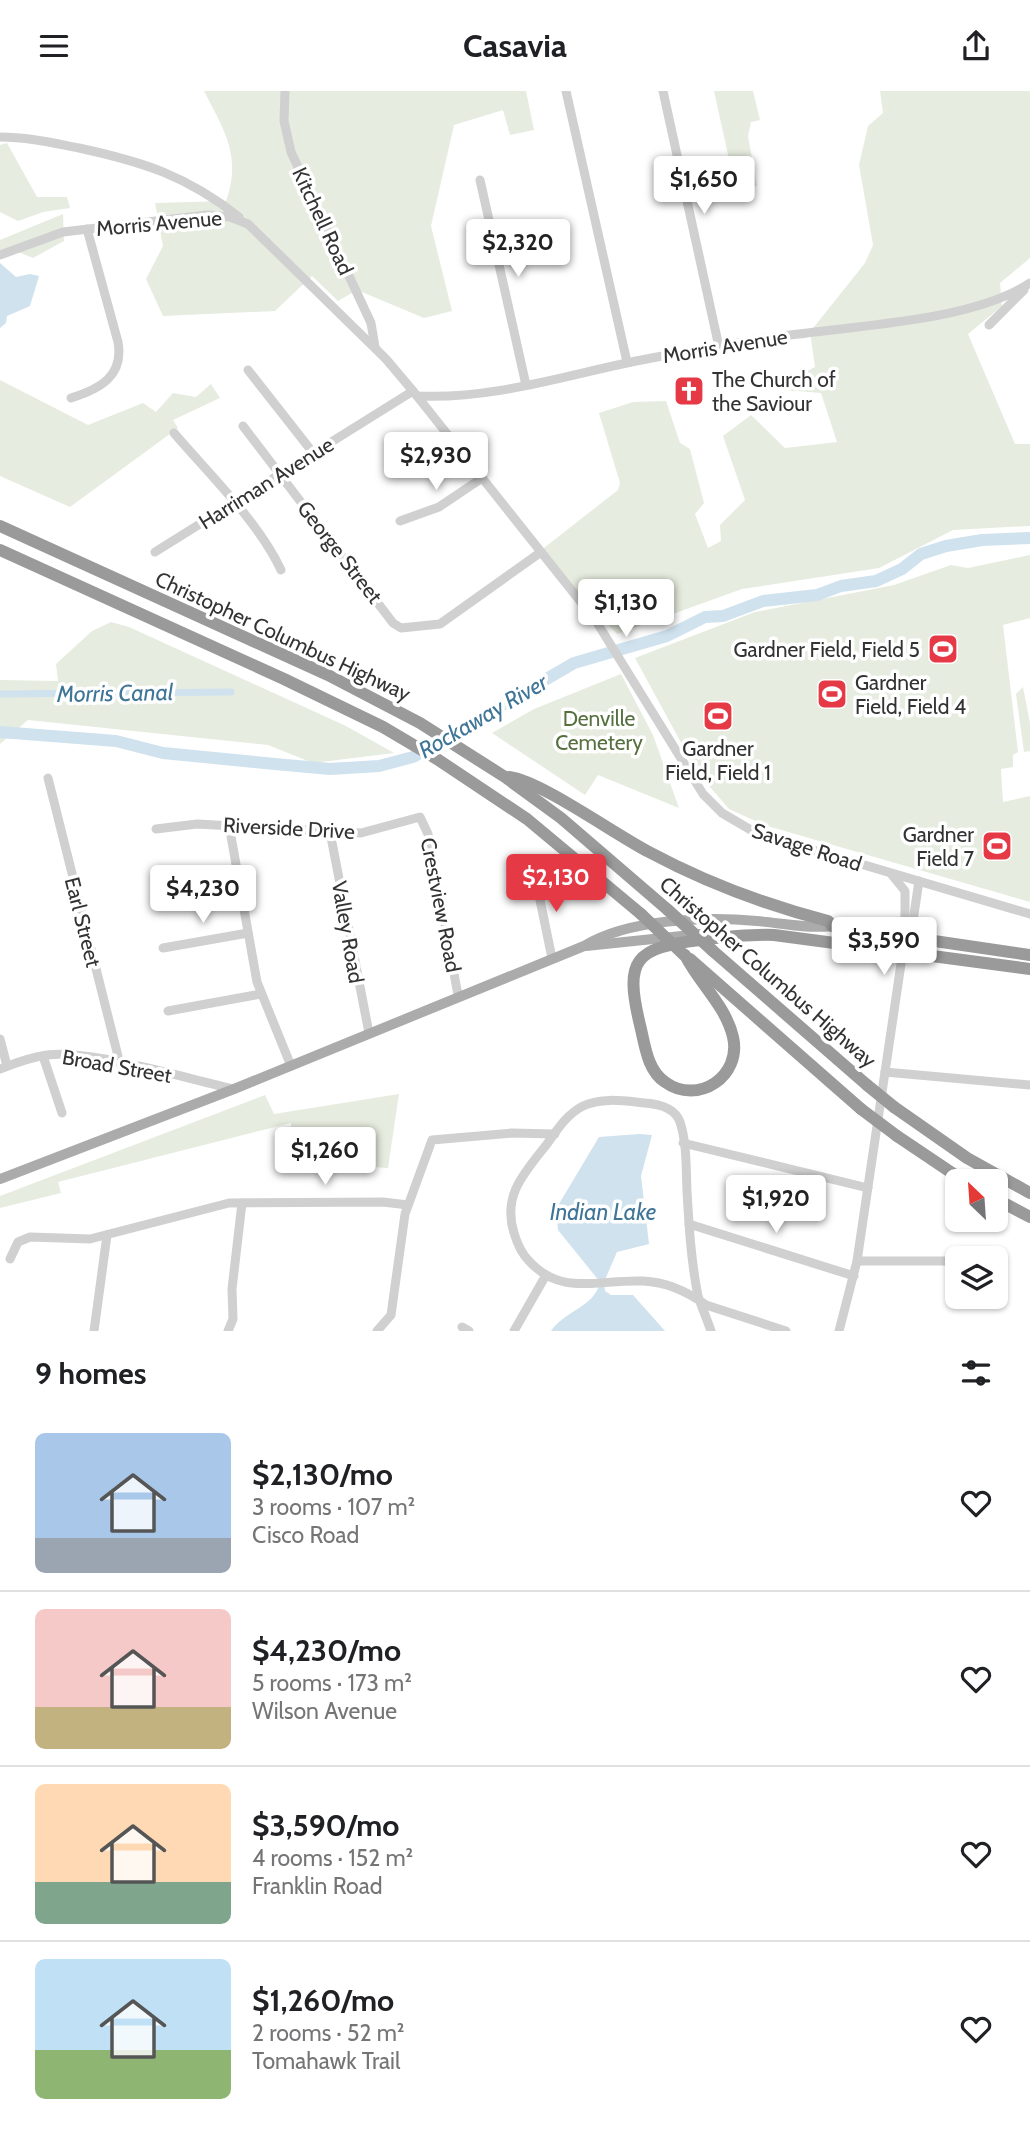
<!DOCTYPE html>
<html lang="en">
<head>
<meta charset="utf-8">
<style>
	:root { --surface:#fff; --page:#f2f2f2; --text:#202124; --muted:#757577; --line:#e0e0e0; --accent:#e63946 }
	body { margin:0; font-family:Cabin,sans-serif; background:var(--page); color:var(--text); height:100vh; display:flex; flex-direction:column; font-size:26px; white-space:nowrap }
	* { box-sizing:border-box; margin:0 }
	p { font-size:23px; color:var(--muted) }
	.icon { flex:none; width:38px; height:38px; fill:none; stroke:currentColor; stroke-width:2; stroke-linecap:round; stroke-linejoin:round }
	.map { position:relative; height:1240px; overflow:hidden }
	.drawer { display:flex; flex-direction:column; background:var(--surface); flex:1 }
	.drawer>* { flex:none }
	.needle { width:46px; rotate:335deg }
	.buttons { position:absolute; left:945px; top:1078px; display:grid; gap:14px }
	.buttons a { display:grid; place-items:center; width:63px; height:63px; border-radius:10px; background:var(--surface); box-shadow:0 2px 5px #0004; font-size:35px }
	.price { position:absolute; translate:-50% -60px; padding:0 16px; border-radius:7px; background:#fff; color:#222; font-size:23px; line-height:46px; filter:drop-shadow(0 2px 4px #0008) }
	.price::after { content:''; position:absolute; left:50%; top:42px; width:21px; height:16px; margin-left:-10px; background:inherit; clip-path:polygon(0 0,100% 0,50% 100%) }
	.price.on { background:var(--accent); color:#fff }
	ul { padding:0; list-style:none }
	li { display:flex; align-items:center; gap:21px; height:175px; padding:0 35px }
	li+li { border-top:2px solid var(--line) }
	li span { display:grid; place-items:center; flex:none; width:196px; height:140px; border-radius:10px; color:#555 }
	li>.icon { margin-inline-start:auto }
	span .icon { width:84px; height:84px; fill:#fffc; stroke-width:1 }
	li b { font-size:30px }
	h2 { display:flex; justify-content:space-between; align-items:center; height:84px; padding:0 35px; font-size:30px }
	header { display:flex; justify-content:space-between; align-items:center; height:91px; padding:0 35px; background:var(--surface); font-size:32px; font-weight:700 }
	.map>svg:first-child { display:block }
	.green { fill:#e6ecdf }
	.water { fill:#cfe2ee }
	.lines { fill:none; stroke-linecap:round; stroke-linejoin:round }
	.canal { stroke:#cfe2ee; stroke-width:7 }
	.river { stroke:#cfe2ee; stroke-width:12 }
	.minor { stroke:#d0d0d0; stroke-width:9 }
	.major { stroke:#ababab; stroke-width:10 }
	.highway { stroke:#9a9a9a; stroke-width:12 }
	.highway-bridge { stroke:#9a9a9a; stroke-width:12 }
	.labels { text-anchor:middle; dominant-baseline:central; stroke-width:7; stroke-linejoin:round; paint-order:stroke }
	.street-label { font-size:21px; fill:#333; stroke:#fff }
	.poi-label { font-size:21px; fill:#333; stroke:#fff; text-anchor:start }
	.park-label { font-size:21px; fill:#56703f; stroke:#fff }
	.water-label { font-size:23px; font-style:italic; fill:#3f7597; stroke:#fff }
</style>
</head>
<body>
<header><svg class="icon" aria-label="menu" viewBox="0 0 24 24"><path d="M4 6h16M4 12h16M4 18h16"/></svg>Casavia<svg class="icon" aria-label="share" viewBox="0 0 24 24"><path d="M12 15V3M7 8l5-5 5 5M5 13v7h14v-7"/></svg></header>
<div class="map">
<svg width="1030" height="1240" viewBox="0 0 1030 1240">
	<rect width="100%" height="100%" fill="#fff"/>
	<g class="green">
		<path d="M204,0H526L534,39L510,44L503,19L454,34L431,135L452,220L424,227L357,199L338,210L312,185L275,220L163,225L146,188L163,155L155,112L226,110C242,65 224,39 204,0Z"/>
		<path d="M714,0H753L760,29L751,31L748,45L757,95L736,100Z"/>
		<path d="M880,0H1030V167L1000,192L1002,215L968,243L1015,353H1030V435L953,439L879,477L742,498L617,543L540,460L618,399L620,392L599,322L633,311L666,310L680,352L690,358L704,412L695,423L708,457L721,450L720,434L745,409L723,345L751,324L785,357L837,351L821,302L773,298L815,276L810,241L865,172L873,154L859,74L868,35L883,22Z"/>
		<path d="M7,52L37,106H67L70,117L43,121L18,130L0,121V54Z"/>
		<path d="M63,123L64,150L33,167L11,158L0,167V149Z"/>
		<path d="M0,289L88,334L143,312L156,321L173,302L196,306L211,293L220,307L173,329L178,337L70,416L0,385Z"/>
		<path d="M1030,464V527L1003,534L1018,661L1013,664V676L1001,678L1003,711L1030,705V811L764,734L729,718L697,681L635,567L755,521L894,494L951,474L968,477Z"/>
		<path d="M111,531L129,536L346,635L394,662L313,672L268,654L28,629L0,653V589L58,590L56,573L92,540Z"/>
		<path d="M621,583L653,644L679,717L598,684L585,704L492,642L534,618Z"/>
		<path d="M1023,596L1030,632V660L1024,661L1016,603Z"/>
		<path d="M399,1003L388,1077L343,1074L344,1057L324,1056L323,1073L291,1071V1032L58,1091L61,1102L0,1117V1105L265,1004L274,1023Z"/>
	</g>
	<g class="water">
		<path d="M0,172L16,186L30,183L39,185L30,215L7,225L6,232L0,237Z"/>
		<path d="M639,1043L652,1044L641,1085L649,1153L617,1161L604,1191L605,1200L611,1204H633L665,1240H551C564,1220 595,1216 600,1191L558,1139L556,1118L599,1046Z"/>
	</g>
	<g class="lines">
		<path class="canal" d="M0,603L231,601"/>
		<path class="river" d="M0,641L116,650L163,662L275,673L330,678L379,675L413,666L574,572L667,545L705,526L723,525L763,510L817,504L841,495L876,490L902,478L921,463L946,455L982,449L1030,447"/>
		<g class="minor">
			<path d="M285,0L284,30L291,61L371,232L375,256"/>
			<path d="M566,0L627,271"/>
			<path d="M663,0L719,256"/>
			<path d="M0,46C27,46 53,52 79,57C144,71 187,85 239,126"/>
			<path d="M480,89L526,294"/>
			<path d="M0,164L63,141L207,124L230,126L248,133L386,268L413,300L596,530L703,703L722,722L756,742L1030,823"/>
			<path d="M989,234L1024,199"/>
			<path d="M248,279L314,363"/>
			<path d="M417,305C499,309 577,280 657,266C704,258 751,248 798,243C865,234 974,229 1030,192"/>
			<path d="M71,307C100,298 124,285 118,251L87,138"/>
			<path d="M243,335L393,532L401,537L440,533L541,461"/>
			<path d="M174,342C209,383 258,430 281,479"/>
			<path d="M400,430L439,416L482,387"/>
			<path d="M155,461L413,300"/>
			<path d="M48,687L120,973"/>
			<path d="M229,734L257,891L291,975"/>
			<path d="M156,738L197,733L361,742L420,726L428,743L458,904"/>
			<path d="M330,741L369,942"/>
			<path d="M892,784L905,800V845"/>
			<path d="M535,785L552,867"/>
			<path d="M163,857L248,842"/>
			<path d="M168,920L261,903"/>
			<path d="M0,948L7,975"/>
			<path d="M43,965L62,1022"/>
			<path d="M0,978C15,972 32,966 47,964C90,958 188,988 234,998"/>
			<path d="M885,981L1030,994"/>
			<path d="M683,1052L868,1097"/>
			<path d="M689,1133L854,1185"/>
			<path d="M984,1167L996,1165"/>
			<path d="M10,1168L18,1151L30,1146L90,1148L229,1112L383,1111L408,1114"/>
			<path d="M857,1170H957"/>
			<path d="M462,1236L469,1240"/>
			<path d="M94,1240L107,1144"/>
			<path d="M228,1240L233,1228L232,1198L242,1112"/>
			<path d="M377,1240L391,1224L405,1123L432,1049L512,1042L555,1043"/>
			<path d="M514,1240L546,1184"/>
			<path d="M711,1240C707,1228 702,1217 698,1205C691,1170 689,1135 687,1100C686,1078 687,1052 680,1031C675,1017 659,1013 645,1012C625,1010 602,1006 583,1015C567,1023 557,1039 547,1053C525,1081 502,1104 514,1142C517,1152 521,1162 529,1170C562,1206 599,1188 643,1190C666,1191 688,1201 706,1214L786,1240"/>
			<path d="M839,1240L857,1170L905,846L913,830L919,790"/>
		</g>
		<g class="major">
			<path d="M586,855L720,841"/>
			<path d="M0,1088L234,998L584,855C628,828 706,825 757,830C781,832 808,838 832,835"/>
		</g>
		<g class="highway">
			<path d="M0,435L328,584L420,632L505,686L561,727L668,819"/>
			<path d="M0,459L284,588L383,636L437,668L527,728L641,823"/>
			<path d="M509,686C541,690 614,743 649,761C705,791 766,814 828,830L832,835L1030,864"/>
			<path d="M713,860L867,994"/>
			<path d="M685,864C699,892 726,915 733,946C742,985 698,1015 665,991C647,979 645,954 640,934C624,868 635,857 700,849C725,846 749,843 774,844L1030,878"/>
			<path d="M690,868L861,1018"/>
			<path d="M894,1016L967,1067L1030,1102"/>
			<path d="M897,1045L964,1090"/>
			<path d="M996,1108L1030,1126"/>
		</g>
		<g class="highway-bridge">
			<path d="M668,819L713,860"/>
			<path d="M641,823L684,864"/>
			<path d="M867,994L894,1016"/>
			<path d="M861,1018L897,1045"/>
		</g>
	</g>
	<defs>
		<g id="church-square" transform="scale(1.575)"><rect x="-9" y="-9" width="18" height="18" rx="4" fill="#e63946" stroke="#fff"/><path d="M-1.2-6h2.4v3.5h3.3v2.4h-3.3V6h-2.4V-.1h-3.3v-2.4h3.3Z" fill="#fff"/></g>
		<g id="stadium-square" transform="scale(1.575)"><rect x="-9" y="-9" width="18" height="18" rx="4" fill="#e63946" stroke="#fff"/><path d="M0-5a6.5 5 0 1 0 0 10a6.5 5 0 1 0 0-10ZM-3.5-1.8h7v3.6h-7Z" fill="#fff"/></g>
	</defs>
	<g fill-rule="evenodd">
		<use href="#church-square" x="689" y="300"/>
		<use href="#stadium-square" x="943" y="558"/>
		<use href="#stadium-square" x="832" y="603"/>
		<use href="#stadium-square" x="718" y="625"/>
		<use href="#stadium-square" x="997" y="755"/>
	</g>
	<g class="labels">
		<g class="street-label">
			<text transform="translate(323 130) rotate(65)">Kitchell Road</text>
			<text transform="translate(159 132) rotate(-5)">Morris Avenue</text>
			<text transform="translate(725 255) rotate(-9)">Morris Avenue</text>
			<text transform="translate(266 392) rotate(-32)">Harriman Avenue</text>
			<text transform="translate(340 461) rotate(52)">George Street</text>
			<text transform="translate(283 545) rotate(25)">Christopher Columbus Highway</text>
			<text transform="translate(289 737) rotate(3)">Riverside Drive</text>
			<text transform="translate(807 756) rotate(18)">Savage Road</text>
			<text transform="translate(441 814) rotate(79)">Crestview Road</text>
			<text transform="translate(83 831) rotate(76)">Earl Street</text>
			<text transform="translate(348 841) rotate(80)">Valley Road</text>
			<text transform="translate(768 881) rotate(41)">Christopher Columbus Highway</text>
			<text transform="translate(117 975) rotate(10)">Broad Street</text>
		</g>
		<g class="poi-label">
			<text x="712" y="288">The Church of<tspan x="712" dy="24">the Saviour</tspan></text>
			<text x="920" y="558" text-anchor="end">Gardner Field, Field 5</text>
			<text x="855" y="591">Gardner<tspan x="855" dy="24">Field, Field 4</tspan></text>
			<text x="718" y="657" text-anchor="middle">Gardner<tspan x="718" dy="24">Field, Field 1</tspan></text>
			<text x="974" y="743" text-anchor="end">Gardner<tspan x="974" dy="24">Field 7</tspan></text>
		</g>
		<g class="park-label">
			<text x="599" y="627">Denville<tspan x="599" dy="24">Cemetery</tspan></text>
		</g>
		<g class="water-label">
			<text transform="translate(115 602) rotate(-1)">Morris Canal</text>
			<text transform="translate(483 625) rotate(-30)">Rockaway River</text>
			<text x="603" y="1121">Indian Lake</text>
		</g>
	</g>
</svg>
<div class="buttons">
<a><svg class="needle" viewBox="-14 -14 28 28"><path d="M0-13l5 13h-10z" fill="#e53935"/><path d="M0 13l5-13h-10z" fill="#757577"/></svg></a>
<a><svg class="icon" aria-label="layers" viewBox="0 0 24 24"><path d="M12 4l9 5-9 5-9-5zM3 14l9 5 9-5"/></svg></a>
</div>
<b class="price" style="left:704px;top:125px">$1,650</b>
<b class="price" style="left:518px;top:188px">$2,320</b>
<b class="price" style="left:436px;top:401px">$2,930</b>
<b class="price" style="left:626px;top:548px">$1,130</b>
<b class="price on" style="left:556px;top:823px">$2,130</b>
<b class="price" style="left:203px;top:834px">$4,230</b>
<b class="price" style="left:884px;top:886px">$3,590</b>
<b class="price" style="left:325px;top:1096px">$1,260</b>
<b class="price" style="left:776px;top:1144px">$1,920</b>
</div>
<section class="drawer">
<h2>9 homes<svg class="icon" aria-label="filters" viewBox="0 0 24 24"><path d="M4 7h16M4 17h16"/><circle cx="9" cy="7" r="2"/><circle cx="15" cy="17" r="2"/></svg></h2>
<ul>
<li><span style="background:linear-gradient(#a9c7e8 75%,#9aa5b1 0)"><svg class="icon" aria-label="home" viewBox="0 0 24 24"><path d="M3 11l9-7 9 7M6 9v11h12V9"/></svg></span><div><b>$2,130/mo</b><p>3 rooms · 107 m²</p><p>Cisco Road</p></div><svg class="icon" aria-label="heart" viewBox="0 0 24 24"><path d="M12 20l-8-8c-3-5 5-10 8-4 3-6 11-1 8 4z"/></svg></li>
<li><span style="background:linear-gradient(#f6c9c9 70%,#c2b280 0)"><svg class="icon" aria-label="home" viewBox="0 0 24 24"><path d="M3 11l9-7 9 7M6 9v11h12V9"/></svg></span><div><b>$4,230/mo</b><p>5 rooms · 173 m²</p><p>Wilson Avenue</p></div><svg class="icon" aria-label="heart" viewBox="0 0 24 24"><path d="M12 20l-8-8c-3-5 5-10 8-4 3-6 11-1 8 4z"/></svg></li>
<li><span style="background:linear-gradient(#ffd9b3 70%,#7fa58c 0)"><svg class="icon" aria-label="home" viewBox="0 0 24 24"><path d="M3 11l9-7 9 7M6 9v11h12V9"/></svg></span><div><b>$3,590/mo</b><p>4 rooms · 152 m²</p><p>Franklin Road</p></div><svg class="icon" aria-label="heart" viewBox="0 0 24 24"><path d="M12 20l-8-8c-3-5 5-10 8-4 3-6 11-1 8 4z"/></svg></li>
<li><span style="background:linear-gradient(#bfe0f5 65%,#8fb573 0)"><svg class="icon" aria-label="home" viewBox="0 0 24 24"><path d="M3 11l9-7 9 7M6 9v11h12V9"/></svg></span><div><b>$1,260/mo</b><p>2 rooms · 52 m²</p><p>Tomahawk Trail</p></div><svg class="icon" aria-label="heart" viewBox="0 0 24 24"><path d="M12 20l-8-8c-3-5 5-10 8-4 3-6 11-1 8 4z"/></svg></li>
</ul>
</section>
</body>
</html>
